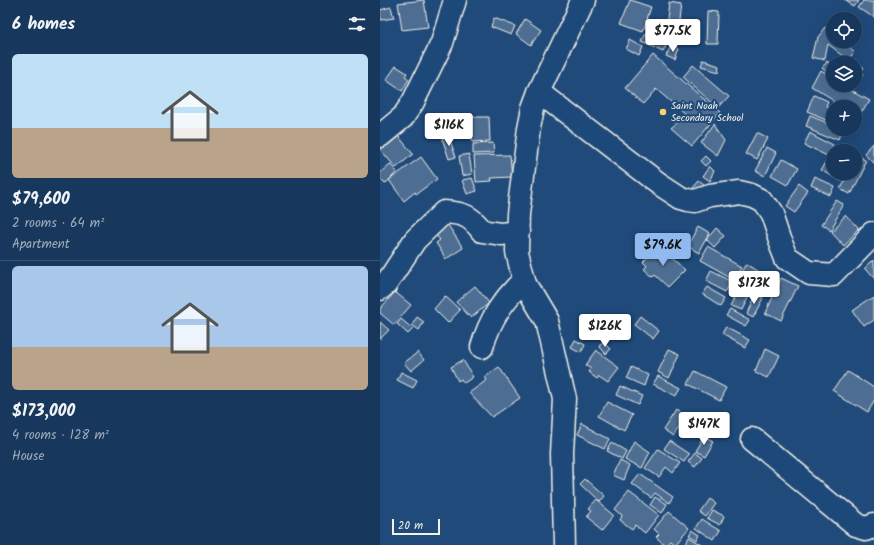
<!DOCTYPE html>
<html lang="en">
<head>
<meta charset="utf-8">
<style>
	:root { --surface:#17385c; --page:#244365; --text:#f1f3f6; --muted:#9eacbb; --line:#365272; --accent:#90b9f0 }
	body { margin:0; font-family:Kalam,sans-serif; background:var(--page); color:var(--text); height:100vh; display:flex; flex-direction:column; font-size:15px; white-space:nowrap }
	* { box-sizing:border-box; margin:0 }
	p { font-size:13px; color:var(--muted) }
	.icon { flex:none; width:22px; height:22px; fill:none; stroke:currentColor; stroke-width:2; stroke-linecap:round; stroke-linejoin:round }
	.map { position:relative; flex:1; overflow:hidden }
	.sheet { display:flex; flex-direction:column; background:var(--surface); width:380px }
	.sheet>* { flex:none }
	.tools { position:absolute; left:446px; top:12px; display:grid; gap:8px }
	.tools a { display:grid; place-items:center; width:36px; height:36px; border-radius:50%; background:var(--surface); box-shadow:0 4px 16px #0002,0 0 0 1px var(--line); font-size:20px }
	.scale { position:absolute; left:12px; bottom:10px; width:48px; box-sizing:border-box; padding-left:4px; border:2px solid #f4f1e8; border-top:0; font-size:11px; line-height:14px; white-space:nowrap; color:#f4f1e8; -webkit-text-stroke:3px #1f4a7a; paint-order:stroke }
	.price { position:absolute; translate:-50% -34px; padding:0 9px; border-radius:4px; background:#fff; color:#222; font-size:13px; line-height:26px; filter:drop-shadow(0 1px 2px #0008) }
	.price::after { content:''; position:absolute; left:50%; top:24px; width:12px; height:9px; margin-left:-6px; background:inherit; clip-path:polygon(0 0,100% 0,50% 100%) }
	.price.active { background:var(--accent); color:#111 }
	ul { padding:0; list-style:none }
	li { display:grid; align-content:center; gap:8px; height:212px; padding:0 12px }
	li+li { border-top:1px solid var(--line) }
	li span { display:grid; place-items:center; height:124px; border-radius:6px; color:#555 }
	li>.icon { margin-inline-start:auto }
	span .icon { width:72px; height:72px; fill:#fffc; stroke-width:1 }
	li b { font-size:17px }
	h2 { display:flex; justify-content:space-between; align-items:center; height:48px; padding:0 12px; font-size:17px }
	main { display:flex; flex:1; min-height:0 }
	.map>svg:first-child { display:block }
	.building { fill:#4d6e92; stroke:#f4f1e8 }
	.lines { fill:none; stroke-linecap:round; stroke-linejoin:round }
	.minor-casing { stroke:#f4f1e8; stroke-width:25 }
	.minor { stroke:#1f4a7a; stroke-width:22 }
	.poi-dot { fill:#ffd166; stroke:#1f4a7a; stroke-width:1.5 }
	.labels { text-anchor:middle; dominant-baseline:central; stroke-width:4; stroke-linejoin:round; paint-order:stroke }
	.poi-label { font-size:10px; fill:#f4f1e8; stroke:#1f4a7a; text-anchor:start }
</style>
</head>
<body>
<main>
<section class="sheet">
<h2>6 homes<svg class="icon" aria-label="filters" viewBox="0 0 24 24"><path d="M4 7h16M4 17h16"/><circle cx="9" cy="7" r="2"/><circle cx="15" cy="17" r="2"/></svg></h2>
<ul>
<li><span style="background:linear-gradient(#bfe0f5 60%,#b9a48a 0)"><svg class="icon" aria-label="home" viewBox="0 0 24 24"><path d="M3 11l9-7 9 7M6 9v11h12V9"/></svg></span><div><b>$79,600</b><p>2 rooms · 64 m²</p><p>Apartment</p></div></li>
<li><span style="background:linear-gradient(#a9c7e8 65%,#b9a48a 0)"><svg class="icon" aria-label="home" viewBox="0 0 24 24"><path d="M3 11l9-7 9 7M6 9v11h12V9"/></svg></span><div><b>$173,000</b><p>4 rooms · 128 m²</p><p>House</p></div></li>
</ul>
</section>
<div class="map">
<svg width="494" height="545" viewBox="0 0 494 545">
	<rect width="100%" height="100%" fill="#1f4a7a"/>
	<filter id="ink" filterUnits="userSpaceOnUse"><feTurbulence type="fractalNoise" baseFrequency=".025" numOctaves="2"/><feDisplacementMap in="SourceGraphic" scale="8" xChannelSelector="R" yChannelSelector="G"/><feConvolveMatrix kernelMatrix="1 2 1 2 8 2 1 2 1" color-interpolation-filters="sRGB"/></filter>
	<g filter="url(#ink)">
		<g class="building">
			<path d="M44,0L48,27L22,30L18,3Z"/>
			<path d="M250,0L271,7L263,31L241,23Z"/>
			<path d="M465,0H479L475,6Z"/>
			<path d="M484,0H494V17L479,7Z"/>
			<path d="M289,3L301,5L298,29L286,27Z"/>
			<path d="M11,7L14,18L1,20L0,10Z"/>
			<path d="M328,11L339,12L338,44H327Z"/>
			<path d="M114,18L135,26L131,35L111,27Z"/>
			<path d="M145,19L161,30L151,45L136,34Z"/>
			<path d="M445,28L453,34V41H462L476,52L468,60L448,45L445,61L433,58L438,37Z"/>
			<path d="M282,30L292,35L290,39L281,35Z"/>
			<path d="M266,33L287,44L283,52L262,42Z"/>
			<path d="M250,40L263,47L259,56L246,49Z"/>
			<path d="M291,46L299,49L295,60L286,56Z"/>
			<path d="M273,55L340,113L312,146L291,128L306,115L276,89L263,104L245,88Z"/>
			<path d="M323,60L340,65L339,71L321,66Z"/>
			<path d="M470,60L473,63L475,60L484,69L480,72L483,75L477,82L475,80V63H466Z"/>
			<path d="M447,63L453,68V77L442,68Z"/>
			<path d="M313,65L349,96L338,108L303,77Z"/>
			<path d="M16,66L27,73L25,76L29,79L22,91L6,80Z"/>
			<path d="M441,71L453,78V85H464L489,99L479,116L475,114V107H463L432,88Z"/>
			<path d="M434,96L447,102L445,107L453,110V123L427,112Z"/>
			<path d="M430,116L453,125V129L464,130L460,140L426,126Z"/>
			<path d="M91,117H109L110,141L92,142Z"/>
			<path d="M335,124L346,140L338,156L321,143Z"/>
			<path d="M430,131L455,144L449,155L424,143Z"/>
			<path d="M15,132L33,154L16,168L0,149V145Z"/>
			<path d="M377,133L388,139L377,160L366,154Z"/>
			<path d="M68,135L76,157L69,159L62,138Z"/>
			<path d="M113,143L114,153L93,154V144Z"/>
			<path d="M494,146V163L486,155Z"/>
			<path d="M387,148L396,153L385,176L375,171Z"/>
			<path d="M453,151V173H464L460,181L442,170Z"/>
			<path d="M89,154L92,174L82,176L79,156Z"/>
			<path d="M130,155L132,177L111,178L112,181L96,182L94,156Z"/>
			<path d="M326,156L331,161L326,166L321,161Z"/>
			<path d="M477,156L486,160L469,194L460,189L468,173H475V159Z"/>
			<path d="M41,157L57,179L36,194L35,192L24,201L9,180Z"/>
			<path d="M401,160L417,169L408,185L392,176Z"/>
			<path d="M10,164L17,172L5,184L0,179V173Z"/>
			<path d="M330,166L335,171L330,181L323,176Z"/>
			<path d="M92,178L97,191L87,194L82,180Z"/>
			<path d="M435,179L455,188L451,197L431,188Z"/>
			<path d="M319,181L325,186L317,195L311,190Z"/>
			<path d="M419,186L428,193L414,212L405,206Z"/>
			<path d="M457,201L464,205L449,230L441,225Z"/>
			<path d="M466,216L479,230L463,245L450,231Z"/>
			<path d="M68,225L83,248L66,259L56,243L60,240L55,234Z"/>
			<path d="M318,227L330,234L319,253L307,246Z"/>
			<path d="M337,228L346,236L335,248L327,240Z"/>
			<path d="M279,246L305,270L288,287L275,275L273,277L264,269L267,266L263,262Z"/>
			<path d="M328,247L362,266L354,280L320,261Z"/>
			<path d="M494,260V279L485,269Z"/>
			<path d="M367,262L397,282L389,295L359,275Z"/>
			<path d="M331,271L353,282L347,292L326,281Z"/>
			<path d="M401,278L418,286L401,321L385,313Z"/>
			<path d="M363,283L372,287L361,310L351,306Z"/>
			<path d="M95,286L109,303L91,318L76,302Z"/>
			<path d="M327,287L346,298L341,306L322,294Z"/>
			<path d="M15,292L31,305L14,325L0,313V309Z"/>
			<path d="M375,294L383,298L373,317L366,313Z"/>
			<path d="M494,295V320L484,327L472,310Z"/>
			<path d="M65,296L80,310L68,323L54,309Z"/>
			<path d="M350,309L370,320L366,326L346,315Z"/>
			<path d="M260,316L279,331L273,339L254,324Z"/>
			<path d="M37,317L44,322L39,330L32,325Z"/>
			<path d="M21,319L33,329L28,334L17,324Z"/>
			<path d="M0,322L9,330L0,339Z"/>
			<path d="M346,327L370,340L365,348L342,335Z"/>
			<path d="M196,339L205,344L201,352L192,347Z"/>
			<path d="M224,342L231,349L226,354L219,346Z"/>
			<path d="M289,349L300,354L289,378L278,372Z"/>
			<path d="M385,349L399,356L389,377L376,371Z"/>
			<path d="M216,350L239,367L228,381L219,375L217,378L209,372L211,369L205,365Z"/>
			<path d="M38,352L44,360L31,371L24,363Z"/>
			<path d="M83,360L93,377L84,383L81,379L78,381L71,367Z"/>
			<path d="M119,367L140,398L112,417L89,393L107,380L105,377Z"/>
			<path d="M251,367L268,375L264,386L246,378Z"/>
			<path d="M468,370L494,387V400L487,412L454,391Z"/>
			<path d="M315,371L346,387L339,400L308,384Z"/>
			<path d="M21,372L37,380L33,388L17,380Z"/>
			<path d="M278,376L301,388L296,396L273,384Z"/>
			<path d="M240,386L262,396L258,405L236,395Z"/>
			<path d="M227,402L252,415L244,430L219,416Z"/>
			<path d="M296,410L311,420L305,430L300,427L293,437L283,430Z"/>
			<path d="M202,424L230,439L225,449L197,435Z"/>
			<path d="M324,436L333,441L324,456L315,451Z"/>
			<path d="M254,441L270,452L262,468L245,459Z"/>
			<path d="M289,441L309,454L304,462L284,449Z"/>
			<path d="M232,443L246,451L242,459L227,451Z"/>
			<path d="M278,449L300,463L293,473L286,467L279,477L265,468Z"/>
			<path d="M315,453L322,458L315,467L308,462Z"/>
			<path d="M240,460L250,465L244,480L233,475Z"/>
			<path d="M260,474L293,497L289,503L275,493L271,498L252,484Z"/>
			<path d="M205,479L224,496L219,502L200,484Z"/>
			<path d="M249,492L279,515L265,533L255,525L252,529L240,520L242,516L235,510Z"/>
			<path d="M275,497L287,504L282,513L270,505Z"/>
			<path d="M327,498L334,503L325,516L318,511Z"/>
			<path d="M216,500L234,515L222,530L206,517L211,511L208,509Z"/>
			<path d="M332,510L344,516L340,525L327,518Z"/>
			<path d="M289,511L309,528L295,544L290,540L285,545L276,537L279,534L274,529Z"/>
			<path d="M322,519L341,531L335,541L316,528Z"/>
			<path d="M312,530L320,535L317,540L309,535Z"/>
			<path d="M309,537L322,545H305Z"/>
		</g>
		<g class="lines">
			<g class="minor-casing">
				<g id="minor">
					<path d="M159,92L278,183L301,198L308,200L315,201L330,196L359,192L372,195L382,200L391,213L400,240L407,258L429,273L454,275L494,234"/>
					<path d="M0,136L23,117L33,102L62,43L75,0"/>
					<path d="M0,289L6,284L35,240L64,212C83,213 91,216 102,231L121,234L138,232"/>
					<path d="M102,347C110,319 123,300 144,280"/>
					<path d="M372,439L476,525L486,528L494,525"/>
					<path d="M184,545L182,454L185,399L167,321L145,284L137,252L138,214L149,128L153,108L159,92L203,0"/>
				</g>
			</g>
			<use href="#minor" class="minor"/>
		</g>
	</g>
	<circle class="poi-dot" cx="283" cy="112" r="4"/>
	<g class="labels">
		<g class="poi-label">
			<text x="291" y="106">Saint Noah<tspan x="291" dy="12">Secondary School</tspan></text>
		</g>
	</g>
</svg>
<div class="tools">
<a><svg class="icon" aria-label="locate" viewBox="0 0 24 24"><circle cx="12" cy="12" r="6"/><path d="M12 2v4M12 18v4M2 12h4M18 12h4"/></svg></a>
<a><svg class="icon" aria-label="layers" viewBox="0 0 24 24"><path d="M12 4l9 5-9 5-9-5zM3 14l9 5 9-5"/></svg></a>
<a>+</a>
<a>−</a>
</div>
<div class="scale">20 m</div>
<b class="price" style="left:293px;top:53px">$77.5K</b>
<b class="price" style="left:69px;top:147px">$116K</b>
<b class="price active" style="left:283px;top:267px">$79.6K</b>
<b class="price" style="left:374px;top:305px">$173K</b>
<b class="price" style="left:225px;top:348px">$126K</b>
<b class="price" style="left:324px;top:446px">$147K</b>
</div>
</main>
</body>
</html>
